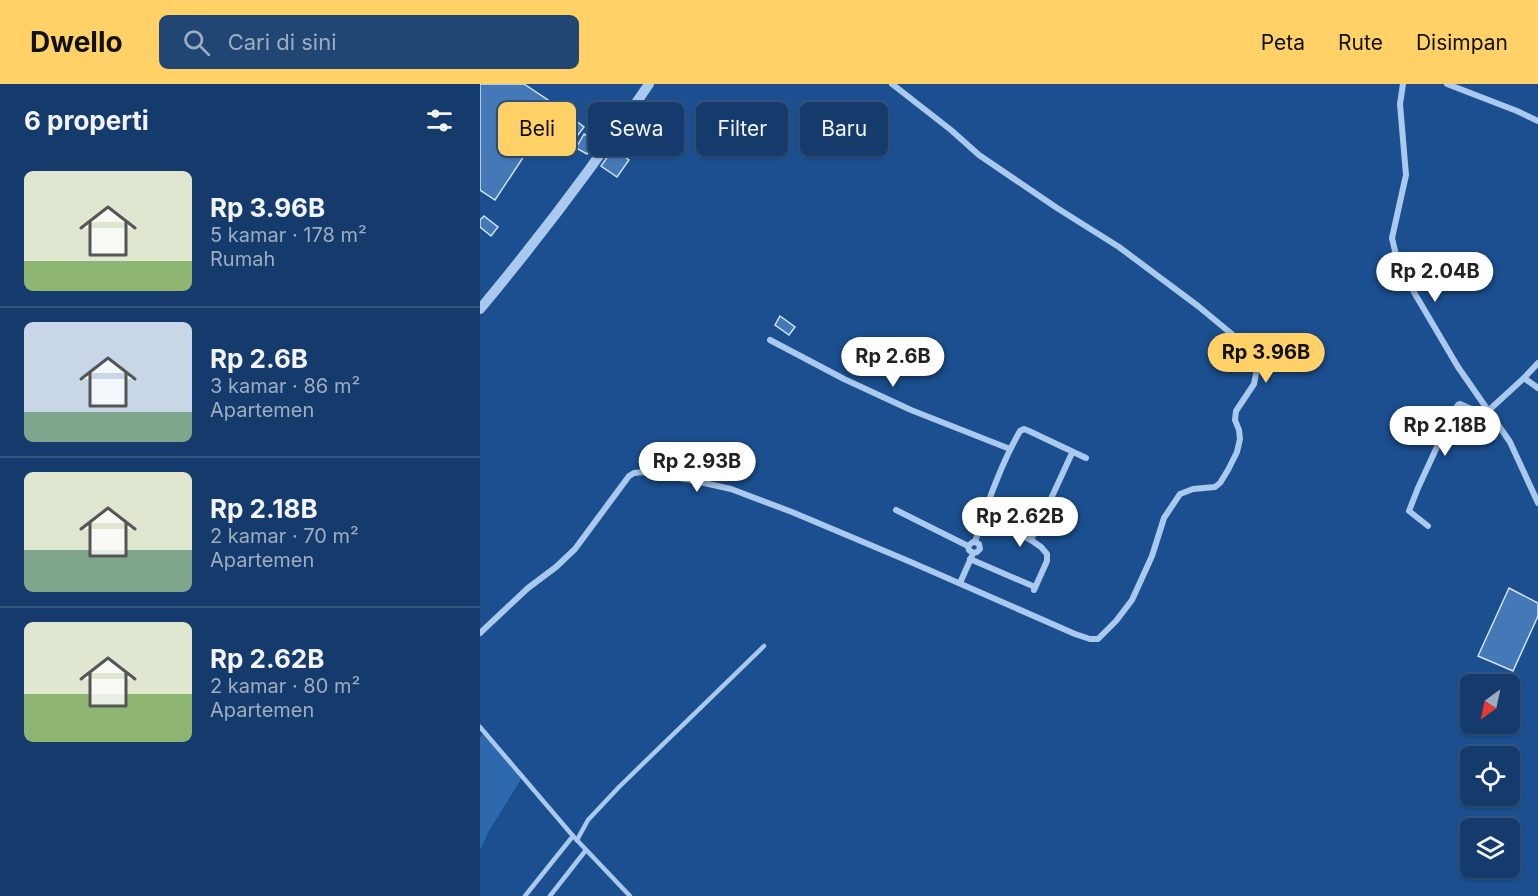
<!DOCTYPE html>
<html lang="id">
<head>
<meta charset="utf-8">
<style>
	:root { --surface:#143b6b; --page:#214673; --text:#f1f3f6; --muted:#9dadc1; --line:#33557e; --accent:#ffd166 }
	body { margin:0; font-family:Inter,sans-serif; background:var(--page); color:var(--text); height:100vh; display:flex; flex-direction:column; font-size:22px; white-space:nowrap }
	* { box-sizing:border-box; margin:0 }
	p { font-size:20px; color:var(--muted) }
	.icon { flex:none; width:33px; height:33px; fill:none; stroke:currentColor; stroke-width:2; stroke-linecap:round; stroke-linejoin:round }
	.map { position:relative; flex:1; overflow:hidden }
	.drawer { display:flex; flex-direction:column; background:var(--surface); width:480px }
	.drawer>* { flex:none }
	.guide { position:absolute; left:18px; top:18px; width:570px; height:54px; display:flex; gap:12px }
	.needle { width:39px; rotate:213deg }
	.fabs { position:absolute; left:980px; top:590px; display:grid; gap:12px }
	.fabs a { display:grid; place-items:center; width:60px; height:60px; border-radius:9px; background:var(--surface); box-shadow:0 2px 4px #0004,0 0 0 2px var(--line); font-size:30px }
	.price { position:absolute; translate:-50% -51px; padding:0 14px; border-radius:21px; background:#fff; color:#222; font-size:20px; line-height:39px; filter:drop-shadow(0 2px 3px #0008) }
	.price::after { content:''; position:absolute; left:50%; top:36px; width:18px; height:14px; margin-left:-9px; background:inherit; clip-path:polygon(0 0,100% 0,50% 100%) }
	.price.selected { background:var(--accent); color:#111 }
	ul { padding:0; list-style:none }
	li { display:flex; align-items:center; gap:18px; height:150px; padding:0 24px }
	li+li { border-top:2px solid var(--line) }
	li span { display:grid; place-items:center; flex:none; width:168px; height:120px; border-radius:9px; color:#555 }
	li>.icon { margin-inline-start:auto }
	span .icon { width:72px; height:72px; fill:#fffc; stroke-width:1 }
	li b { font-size:26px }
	h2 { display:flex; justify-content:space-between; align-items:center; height:72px; padding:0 24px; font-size:26px }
	.chip { padding:0 21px; border-radius:9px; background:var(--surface); box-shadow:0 2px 4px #0004,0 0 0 2px var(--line); font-size:21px; line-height:54px }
	.chip.selected { background:var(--accent); color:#111 }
	header { display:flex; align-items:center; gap:36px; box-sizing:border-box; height:84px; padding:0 30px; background:var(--accent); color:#111 }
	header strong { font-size:28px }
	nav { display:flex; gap:33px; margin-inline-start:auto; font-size:21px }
	.search { width:420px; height:54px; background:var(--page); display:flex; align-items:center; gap:15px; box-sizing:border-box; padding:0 21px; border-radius:9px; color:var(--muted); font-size:22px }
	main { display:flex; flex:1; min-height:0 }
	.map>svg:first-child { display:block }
	.green { fill:#2e69ad }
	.building { fill:#4478b7; stroke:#cfe3fa; stroke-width:1.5 }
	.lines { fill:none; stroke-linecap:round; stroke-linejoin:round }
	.service { stroke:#a9c9ee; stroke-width:4.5 }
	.minor { stroke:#a9c9ee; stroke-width:6 }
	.tertiary { stroke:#a9c9ee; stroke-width:10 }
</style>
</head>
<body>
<header>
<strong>Dwello</strong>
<div class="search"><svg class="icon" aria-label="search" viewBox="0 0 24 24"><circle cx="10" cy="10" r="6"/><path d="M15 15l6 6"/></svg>Cari di sini</div>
<nav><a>Peta</a><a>Rute</a><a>Disimpan</a></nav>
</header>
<main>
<section class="drawer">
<h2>6 properti<svg class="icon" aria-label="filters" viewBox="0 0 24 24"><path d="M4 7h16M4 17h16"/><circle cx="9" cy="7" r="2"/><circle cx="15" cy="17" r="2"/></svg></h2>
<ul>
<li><span style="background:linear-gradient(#dfe7d0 75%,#8fb573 0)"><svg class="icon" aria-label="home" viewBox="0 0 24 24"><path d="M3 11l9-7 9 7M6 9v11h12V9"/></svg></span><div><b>Rp 3.96B</b><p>5 kamar · 178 m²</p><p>Rumah</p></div></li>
<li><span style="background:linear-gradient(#c9d6e8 75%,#7fa58c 0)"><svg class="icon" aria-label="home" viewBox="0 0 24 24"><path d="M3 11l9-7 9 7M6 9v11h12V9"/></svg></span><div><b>Rp 2.6B</b><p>3 kamar · 86 m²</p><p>Apartemen</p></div></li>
<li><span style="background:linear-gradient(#dfe7d0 65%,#7fa58c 0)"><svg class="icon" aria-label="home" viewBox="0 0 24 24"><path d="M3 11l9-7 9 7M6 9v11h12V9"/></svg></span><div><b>Rp 2.18B</b><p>2 kamar · 70 m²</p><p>Apartemen</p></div></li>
<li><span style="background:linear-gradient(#dfe7d0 60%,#8fb573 0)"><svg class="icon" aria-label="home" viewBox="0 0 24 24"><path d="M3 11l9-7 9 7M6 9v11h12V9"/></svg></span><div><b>Rp 2.62B</b><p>2 kamar · 80 m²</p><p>Apartemen</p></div></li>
</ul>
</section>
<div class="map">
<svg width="1058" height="812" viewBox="0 0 1058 812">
	<rect width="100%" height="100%" fill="#1b4f8f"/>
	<path class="green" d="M6,647L43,692L9,747L0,766V654Z"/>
	<g class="building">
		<path d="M0,0H44L77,22L15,116L0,106Z"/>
		<path d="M88,31L104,43L98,51L81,39Z"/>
		<path d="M104,50L115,57L107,70L96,64Z"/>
		<path d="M133,65L149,76L137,93L121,82Z"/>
		<path d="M4,132L18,143L11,152L0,143V136Z"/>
		<path d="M300,232L315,243L309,251L295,241Z"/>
		<path d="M1029,504L1058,519V532L1033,587L998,572Z"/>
	</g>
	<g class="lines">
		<g class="service">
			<path d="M0,643L93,752L150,812"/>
			<path d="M97,756L108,736L139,703L284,562"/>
			<path d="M45,812L93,752"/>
			<path d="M70,812L106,766"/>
		</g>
		<g class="minor">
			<path d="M923,0L920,20L926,91L912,154L916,171L935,210L978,283L1030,358L1058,419"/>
			<path d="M967,0L1037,27L1058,37"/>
			<path d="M290,256L364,295L431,326L530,365"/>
			<path d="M1044,294L1058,279"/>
			<path d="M1008,327L1044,294L1058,304"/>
			<path d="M416,426L488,462"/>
			<path d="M503,432L551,456L561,463L567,470V477L554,506"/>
			<path d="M948,442L929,427L938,404L974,326L978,321L980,320L1012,334"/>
			<path d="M551,456L569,419L592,369"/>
			<path d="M495,458L499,460L500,465L497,468L493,469L489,466L488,462L493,458H495C507,419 520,382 540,347L544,345L549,347L606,374"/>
			<path d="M490,475L555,503"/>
			<path d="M480,499L492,472"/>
			<path d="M0,549L48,504L76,483L95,465L149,392L154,389L163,388L211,396L251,405L312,428L433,479L595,550L610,555H618L636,537L652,516L672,472L684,434L700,410L713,405L735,403L740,399L748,386L757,368L760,355L759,346L755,336L756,327L774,300L778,280L777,274L771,266L718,222L639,163L577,124L499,71L471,46L412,0"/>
		</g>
		<path class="tertiary" d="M0,225C60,153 117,78 169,0"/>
	</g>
</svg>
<div class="fabs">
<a><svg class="needle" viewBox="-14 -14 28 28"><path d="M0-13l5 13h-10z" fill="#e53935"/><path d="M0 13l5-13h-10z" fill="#9dadc1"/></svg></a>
<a><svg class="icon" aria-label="locate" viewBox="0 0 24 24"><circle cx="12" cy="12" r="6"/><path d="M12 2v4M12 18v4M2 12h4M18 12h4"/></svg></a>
<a><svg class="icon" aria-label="layers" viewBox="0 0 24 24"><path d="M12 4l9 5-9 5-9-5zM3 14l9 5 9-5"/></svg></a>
</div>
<b class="price" style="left:955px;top:219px">Rp 2.04B</b>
<b class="price selected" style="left:786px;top:300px">Rp 3.96B</b>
<b class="price" style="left:413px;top:304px">Rp 2.6B</b>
<b class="price" style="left:965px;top:373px">Rp 2.18B</b>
<b class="price" style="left:217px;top:409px">Rp 2.93B</b>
<b class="price" style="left:540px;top:464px">Rp 2.62B</b>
<div class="guide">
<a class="chip selected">Beli</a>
<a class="chip">Sewa</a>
<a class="chip">Filter</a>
<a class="chip">Baru</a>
</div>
</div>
</main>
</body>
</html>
